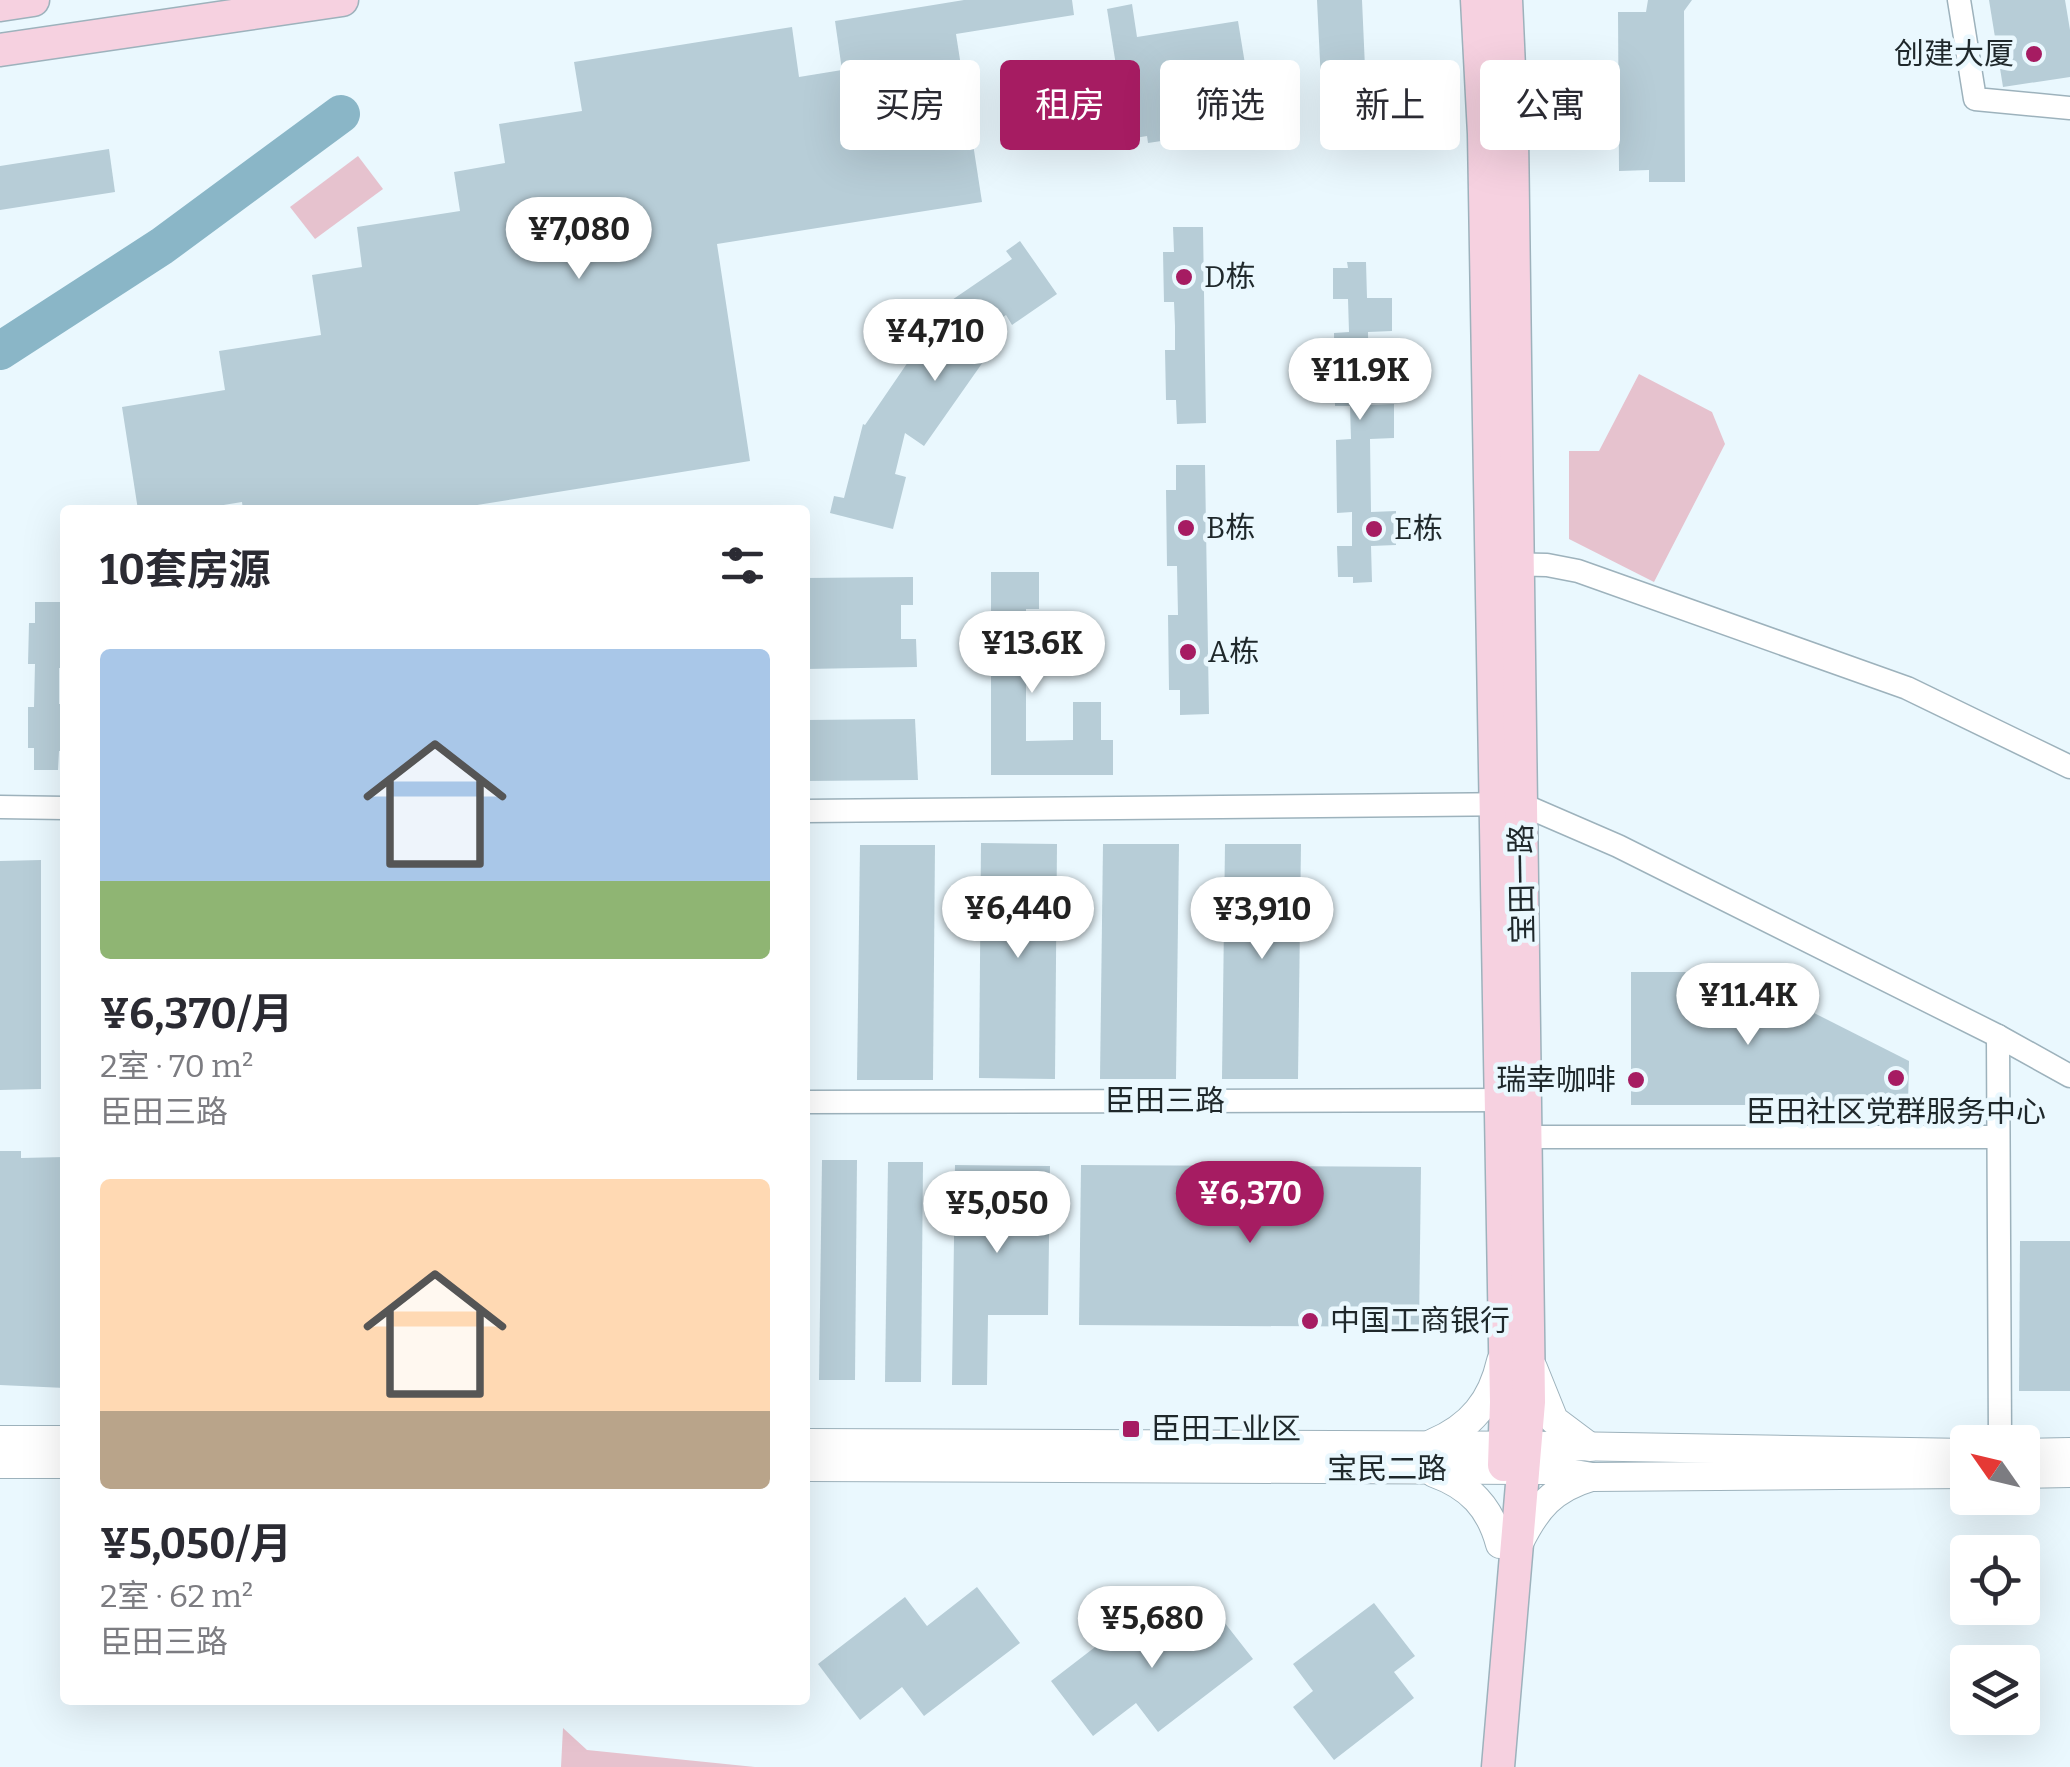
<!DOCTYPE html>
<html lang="zh">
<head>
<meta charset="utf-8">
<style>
	:root { --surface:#fff; --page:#f7f7f7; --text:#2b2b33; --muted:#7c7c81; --accent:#a61c62 }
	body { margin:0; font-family:Bitter,"Noto Sans SC",serif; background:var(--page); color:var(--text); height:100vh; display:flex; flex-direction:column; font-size:38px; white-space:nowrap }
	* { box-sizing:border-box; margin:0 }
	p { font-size:32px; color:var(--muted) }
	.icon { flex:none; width:55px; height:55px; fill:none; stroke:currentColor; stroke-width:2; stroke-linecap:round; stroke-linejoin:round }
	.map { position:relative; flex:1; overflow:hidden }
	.details { position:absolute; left:60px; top:505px; width:750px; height:1200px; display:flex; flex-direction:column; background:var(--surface); border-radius:10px; box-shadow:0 10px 40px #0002 }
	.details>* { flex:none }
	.top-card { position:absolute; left:840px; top:60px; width:950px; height:90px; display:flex; gap:20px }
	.needle { width:65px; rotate:304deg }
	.fabs { position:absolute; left:1950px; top:1425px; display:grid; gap:20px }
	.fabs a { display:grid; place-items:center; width:90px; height:90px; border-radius:10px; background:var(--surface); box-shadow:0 10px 40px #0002; font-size:50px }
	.price { position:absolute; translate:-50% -85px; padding:0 22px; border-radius:35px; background:#fff; color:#222; font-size:32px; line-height:65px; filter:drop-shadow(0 2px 5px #0008) }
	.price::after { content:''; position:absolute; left:50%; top:60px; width:30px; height:22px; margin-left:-15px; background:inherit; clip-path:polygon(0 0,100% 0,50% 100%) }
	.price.current { background:var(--accent); color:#fff }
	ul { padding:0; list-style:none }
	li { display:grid; align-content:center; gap:20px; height:530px; padding:0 40px }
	li span { display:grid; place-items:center; height:310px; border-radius:10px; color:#555 }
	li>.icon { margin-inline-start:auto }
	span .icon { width:180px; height:180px; fill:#fffc; stroke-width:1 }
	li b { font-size:42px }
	h2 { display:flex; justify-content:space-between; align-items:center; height:120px; padding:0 40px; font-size:42px }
	.tag { padding:0 35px; border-radius:10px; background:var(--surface); box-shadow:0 10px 40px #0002; font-size:35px; line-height:90px }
	.tag.current { background:var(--accent); color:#fff }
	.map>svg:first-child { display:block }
	.green { fill:#e6c2ce }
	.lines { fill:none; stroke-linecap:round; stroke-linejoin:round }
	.river { stroke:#8ab6c7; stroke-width:38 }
	.building { fill:#b7cdd7 }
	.minor-casing { stroke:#9db2bc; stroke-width:25 }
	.tertiary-casing { stroke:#9db2bc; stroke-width:30 }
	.secondary-casing { stroke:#9db2bc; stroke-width:35 }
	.minor { stroke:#fff; stroke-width:22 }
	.tertiary { stroke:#fff; stroke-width:28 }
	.secondary { stroke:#f6d1e0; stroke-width:32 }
	.poi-dot { fill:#a61c62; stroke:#eaf8fe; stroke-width:4 }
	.labels { text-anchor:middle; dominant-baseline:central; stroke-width:9; stroke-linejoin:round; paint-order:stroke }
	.poi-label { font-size:30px; fill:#1f282b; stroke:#eaf8fe; text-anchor:start }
	.street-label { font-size:30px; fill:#1f282b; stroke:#eaf8fe }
</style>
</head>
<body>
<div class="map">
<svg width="2070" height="1767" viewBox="0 0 2070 1767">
	<rect width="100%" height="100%" fill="#eaf8fe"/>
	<g class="green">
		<path d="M358,156L383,189L315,239L290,207Z"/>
		<path d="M1639,374L1712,412L1725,444L1654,582L1569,539V451H1599Z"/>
		<path d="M563,1728L587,1750L755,1767H561Z"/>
	</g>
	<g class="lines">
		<path class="river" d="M0,351L162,246L341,114"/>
	</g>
	<g class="building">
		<path d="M964,0H1072L1074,15L956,34L982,202L717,244L750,461L446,510H243L242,502L193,510H138L122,407L225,390L219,351L321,335L312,275L362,267L357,227L460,211L454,172L505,163L499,124L582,111L574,62L792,27L799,77L842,70L835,21Z"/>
		<path d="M1317,0H1362L1366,90L1395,88L1396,119L1323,123Z"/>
		<path d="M1648,0H1692L1684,11L1685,182H1649V170L1619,171L1618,12H1646Z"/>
		<path d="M1989,0H2065L2070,30V77L2003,87Z"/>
		<path d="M1132,4L1137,37L1238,21L1245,64L1236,66L1245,120L1233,122L1234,130L1148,143L1147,136L1135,138L1127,83L1119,84L1107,9Z"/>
		<path d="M109,149L115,192L0,210V166Z"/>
		<path d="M1173,227H1203L1206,423L1177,424L1176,400H1166L1165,350H1175V326L1174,302H1164L1163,252H1174Z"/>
		<path d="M1020,241L1057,294L1012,325L1006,315L971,339L990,352L924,446L905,433L895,474L906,477L893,529L830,513L834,496L844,498L863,424L865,425L949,302L1012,259L1006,251Z"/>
		<path d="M1347,262H1366L1367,298H1392V331L1368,332L1369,405L1394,404V438L1370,439L1371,512L1396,511V545L1371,546L1372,582L1353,583V577H1338L1337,546H1352V512L1337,513L1336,440L1351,439L1350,406H1335L1334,333L1349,332L1348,299H1333V268H1348Z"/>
		<path d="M1176,465H1205L1209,714L1180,715V690H1169L1168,615H1178L1177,566H1167L1166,490H1176Z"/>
		<path d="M991,572H1039V609H1026V741L1073,740V702H1101V740H1113V775H991Z"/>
		<path d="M913,577V605H901V639H916L917,667L805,669V578Z"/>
		<path d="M35,602H60V620H65V668H59V704H65V751H59L58,770H34V748H28V707H34L35,664H28L29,623H35Z"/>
		<path d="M915,719L918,780L805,781V720Z"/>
		<path d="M981,843L1057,844L1055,1079L979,1078Z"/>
		<path d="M1103,844H1179L1176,1079H1100Z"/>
		<path d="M1225,844H1301L1298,1079H1222Z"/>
		<path d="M860,845H935L933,1080H857Z"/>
		<path d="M41,860V1089L0,1090V861Z"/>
		<path d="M1631,972H1733L1909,1061L1908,1105H1631Z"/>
		<path d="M0,1151H21V1158L65,1157V1388L0,1385Z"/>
		<path d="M822,1160H857L855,1380H819Z"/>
		<path d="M888,1162H923L921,1382H885Z"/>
		<path d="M955,1165L1050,1166L1048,1315H988L987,1385H952Z"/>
		<path d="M1081,1165L1421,1167L1419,1327L1079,1325Z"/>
		<path d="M2020,1241H2070V1391H2019Z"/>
		<path d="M977,1587L1020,1643L924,1716L902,1687L860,1720L818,1664L905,1597L927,1626Z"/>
		<path d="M1374,1603L1415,1656L1394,1672L1414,1698L1334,1760L1293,1707L1313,1691L1293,1664Z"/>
		<path d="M1210,1604L1253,1659L1158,1732L1136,1703L1093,1736L1051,1681L1138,1614L1160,1642Z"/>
	</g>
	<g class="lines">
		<g class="minor-casing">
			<g id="minor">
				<path d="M1959,0L1975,99L2070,108"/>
				<path d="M1507,564L1547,565L1578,571L1907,688L2070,767"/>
				<path d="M0,807L65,808"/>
				<path d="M805,811L1521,804L1618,846L1998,1036L2070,1076"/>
				<path d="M1998,1036L2000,1442"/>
				<path d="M805,1102L1512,1100"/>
				<path d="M1526,1137H1998"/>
			</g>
		</g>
		<g class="tertiary-casing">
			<g id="tertiary">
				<path d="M1533,1368L1554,1420L1590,1447"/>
				<path d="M0,1440H65"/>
				<path d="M805,1443L1566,1446L1968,1453"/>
				<path d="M1433,1443C1471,1427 1492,1401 1501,1361"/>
				<path d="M2022,1453L2070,1452"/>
				<path d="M0,1464H65"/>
				<path d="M805,1467L1551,1470L1592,1477L1968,1474"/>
				<path d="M1434,1473C1470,1486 1490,1507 1500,1544"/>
				<path d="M2022,1474L2070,1473"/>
				<path d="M1519,1543C1536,1508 1553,1488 1591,1477"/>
			</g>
		</g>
		<g class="secondary-casing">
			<g id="secondary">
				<path d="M1477,0L1484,134L1506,1402L1504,1465"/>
				<path d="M0,5L33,0"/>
				<path d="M0,50L342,0"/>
				<path d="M1498,1767L1529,1402L1512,135L1506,0"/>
			</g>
		</g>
		<use href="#minor" class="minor"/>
		<use href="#tertiary" class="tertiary"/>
		<use href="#secondary" class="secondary"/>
	</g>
	<g class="poi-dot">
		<circle cx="2034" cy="54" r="10"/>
		<circle cx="1184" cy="277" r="10"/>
		<circle cx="1186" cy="528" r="10"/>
		<circle cx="1374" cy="529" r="10"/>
		<circle cx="1188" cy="652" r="10"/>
		<circle cx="1896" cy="1078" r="10"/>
		<circle cx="1636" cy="1080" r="10"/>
		<circle cx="1310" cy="1321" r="10"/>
		<rect x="1121" y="1419" width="20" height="20" rx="5"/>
	</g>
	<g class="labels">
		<g class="poi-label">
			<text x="2014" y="54" text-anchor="end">创建大厦</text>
			<text x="1204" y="277">D栋</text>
			<text x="1206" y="528">B栋</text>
			<text x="1394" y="529">E栋</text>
			<text x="1208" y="652">A栋</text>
			<text x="1616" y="1080" text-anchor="end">瑞幸咖啡</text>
			<text x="1896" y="1112" text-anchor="middle">臣田社区党群服务中心</text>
			<text x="1330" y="1321">中国工商银行</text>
			<text x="1151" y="1429">臣田工业区</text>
		</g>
		<g class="street-label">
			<text transform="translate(1522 884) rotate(-91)">宝田一路</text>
			<text x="1165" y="1101">臣田三路</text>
			<text x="1387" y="1469">宝民二路</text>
		</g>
	</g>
</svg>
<div class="fabs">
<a><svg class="needle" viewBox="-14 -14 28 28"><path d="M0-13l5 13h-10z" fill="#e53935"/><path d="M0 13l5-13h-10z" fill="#7c7c81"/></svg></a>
<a><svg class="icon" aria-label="locate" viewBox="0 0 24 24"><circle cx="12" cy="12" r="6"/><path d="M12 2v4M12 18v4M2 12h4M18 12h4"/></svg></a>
<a><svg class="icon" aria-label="layers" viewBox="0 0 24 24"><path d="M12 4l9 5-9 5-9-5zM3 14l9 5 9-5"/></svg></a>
</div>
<b class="price" style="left:579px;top:282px">¥7,080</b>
<b class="price" style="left:935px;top:384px">¥4,710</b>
<b class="price" style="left:1360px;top:423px">¥11.9K</b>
<b class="price" style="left:1032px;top:696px">¥13.6K</b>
<b class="price" style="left:1018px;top:961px">¥6,440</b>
<b class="price" style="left:1262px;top:962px">¥3,910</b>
<b class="price" style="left:1748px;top:1048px">¥11.4K</b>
<b class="price current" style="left:1250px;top:1246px">¥6,370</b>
<b class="price" style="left:997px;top:1256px">¥5,050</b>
<b class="price" style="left:1152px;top:1671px">¥5,680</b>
<div class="top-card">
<a class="tag">买房</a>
<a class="tag current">租房</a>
<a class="tag">筛选</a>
<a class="tag">新上</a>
<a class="tag">公寓</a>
</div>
<section class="details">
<h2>10套房源<svg class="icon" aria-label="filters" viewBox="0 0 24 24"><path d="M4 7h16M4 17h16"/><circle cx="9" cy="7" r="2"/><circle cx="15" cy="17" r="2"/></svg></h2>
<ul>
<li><span style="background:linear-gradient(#a9c7e8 75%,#8fb573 0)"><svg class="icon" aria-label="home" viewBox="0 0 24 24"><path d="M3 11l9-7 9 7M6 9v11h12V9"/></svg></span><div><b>¥6,370/月</b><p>2室 · 70 m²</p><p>臣田三路</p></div></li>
<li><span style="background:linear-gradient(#ffd9b3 75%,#b9a48a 0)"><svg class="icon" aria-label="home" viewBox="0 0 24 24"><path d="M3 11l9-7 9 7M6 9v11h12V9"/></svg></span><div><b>¥5,050/月</b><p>2室 · 62 m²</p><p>臣田三路</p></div></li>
</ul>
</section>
</div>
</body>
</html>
